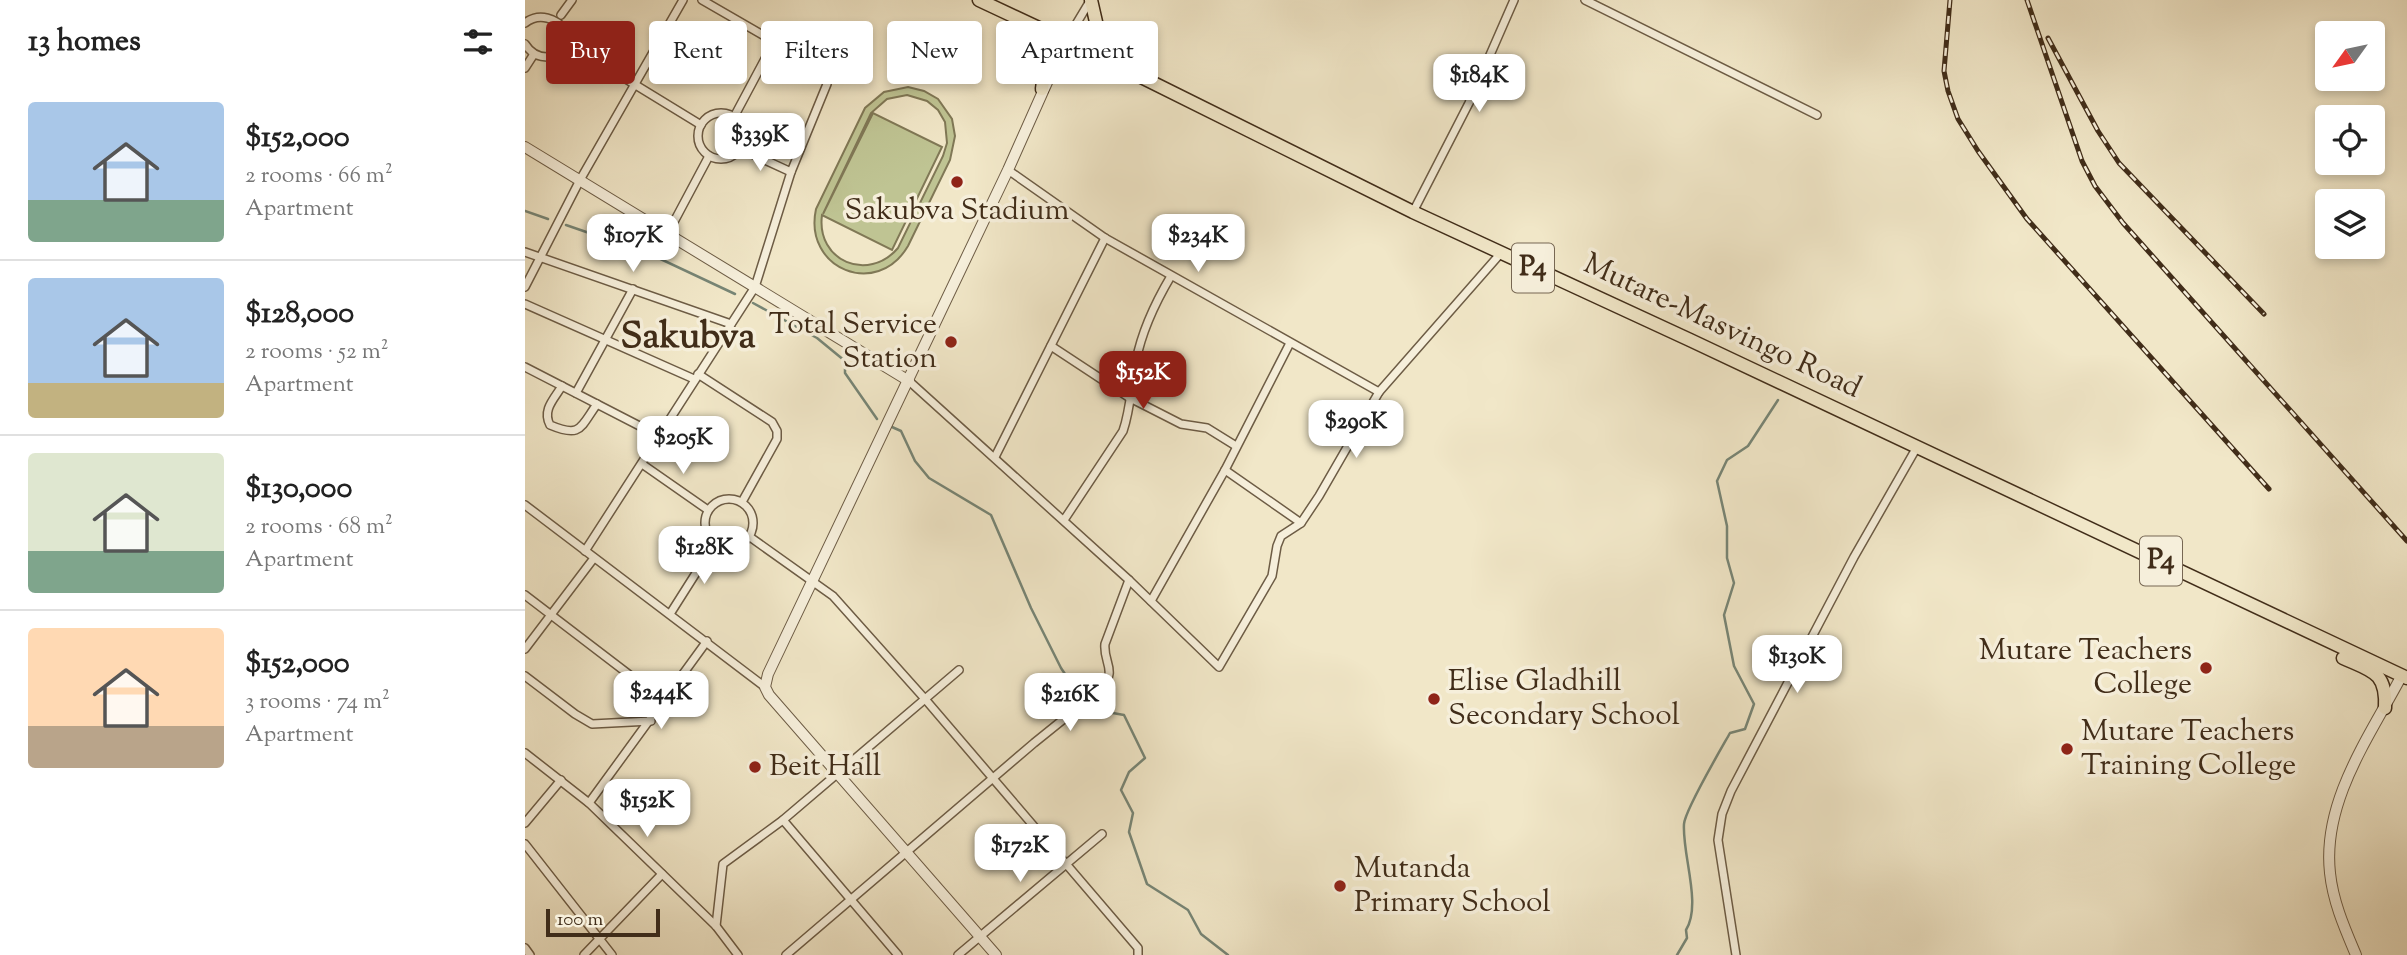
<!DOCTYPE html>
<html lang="en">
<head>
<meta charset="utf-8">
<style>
	:root { --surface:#fff; --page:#f6f6f6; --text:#222; --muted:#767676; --line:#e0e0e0; --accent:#8f2418 }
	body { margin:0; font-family:"Sorts Mill Goudy",serif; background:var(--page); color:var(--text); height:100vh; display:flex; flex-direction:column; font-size:26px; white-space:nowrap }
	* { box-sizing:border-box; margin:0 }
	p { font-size:23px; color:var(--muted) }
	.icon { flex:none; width:38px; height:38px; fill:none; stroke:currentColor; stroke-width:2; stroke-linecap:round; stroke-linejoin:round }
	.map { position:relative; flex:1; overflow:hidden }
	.drawer { display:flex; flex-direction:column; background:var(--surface); width:525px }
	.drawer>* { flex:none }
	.guide { position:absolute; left:21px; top:21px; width:665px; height:63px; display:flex; gap:14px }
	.needle { width:46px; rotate:237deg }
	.controls { position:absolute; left:1790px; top:21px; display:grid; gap:14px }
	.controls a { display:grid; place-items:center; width:70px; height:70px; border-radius:7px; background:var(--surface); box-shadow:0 4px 10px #0003; font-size:35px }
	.scale { position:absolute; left:21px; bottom:18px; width:114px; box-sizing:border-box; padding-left:7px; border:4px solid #412d19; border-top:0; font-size:19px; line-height:24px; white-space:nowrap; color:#412d19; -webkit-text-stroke:5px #f6efdb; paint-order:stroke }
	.price { position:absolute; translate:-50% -60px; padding:0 16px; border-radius:14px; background:#fff; color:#222; font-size:23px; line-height:46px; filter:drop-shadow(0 2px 4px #0008) }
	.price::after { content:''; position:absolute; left:50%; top:42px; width:21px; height:16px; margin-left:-10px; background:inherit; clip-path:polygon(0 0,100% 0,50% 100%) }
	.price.active { background:var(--accent); color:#fff }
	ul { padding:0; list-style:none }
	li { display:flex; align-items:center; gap:21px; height:175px; padding:0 28px }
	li+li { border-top:2px solid var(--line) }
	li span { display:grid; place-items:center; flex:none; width:196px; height:140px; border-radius:7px; color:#555 }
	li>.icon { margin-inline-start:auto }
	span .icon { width:84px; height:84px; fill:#fffc; stroke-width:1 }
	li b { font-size:30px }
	h2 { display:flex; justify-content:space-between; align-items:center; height:84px; padding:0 28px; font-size:30px }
	.tag { padding:0 24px; border-radius:7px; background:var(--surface); box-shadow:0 4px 10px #0003; font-size:24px; line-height:63px }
	.tag.active { background:var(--accent); color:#fff }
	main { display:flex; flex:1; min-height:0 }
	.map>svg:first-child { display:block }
	.pitch { fill:#bfc493; stroke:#807856; stroke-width:2; fill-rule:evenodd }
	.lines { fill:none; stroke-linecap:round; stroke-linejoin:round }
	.stream { stroke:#778575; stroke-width:2.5 }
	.minor-casing { stroke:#6d5c45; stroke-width:10 }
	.tertiary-casing { stroke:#6d5c45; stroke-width:12 }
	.trunk-casing { stroke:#412d19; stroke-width:15 }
	.minor { stroke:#f6efdb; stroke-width:7 }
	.tertiary { stroke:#f6efdb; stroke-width:10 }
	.trunk { stroke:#f1e7c8; stroke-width:12 }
	.rail-casing { stroke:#412d19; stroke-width:5 }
	.rail { stroke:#f6efdb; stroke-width:2.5; stroke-dasharray:8; stroke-linecap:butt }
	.poi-dot { fill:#8f2418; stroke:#f6efdb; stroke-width:2.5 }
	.labels { text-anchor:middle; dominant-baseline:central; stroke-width:7; stroke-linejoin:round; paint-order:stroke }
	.shield { fill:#f6efdb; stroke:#776753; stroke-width:2 }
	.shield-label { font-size:28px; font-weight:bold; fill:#412d19 }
	.poi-label { font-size:30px; fill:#412d19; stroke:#f6efdb; text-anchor:start }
	.street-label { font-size:30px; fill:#412d19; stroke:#f6efdb }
	.district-label { font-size:37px; font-weight:bold; fill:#412d19; stroke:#f6efdb }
</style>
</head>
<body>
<main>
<section class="drawer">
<h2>13 homes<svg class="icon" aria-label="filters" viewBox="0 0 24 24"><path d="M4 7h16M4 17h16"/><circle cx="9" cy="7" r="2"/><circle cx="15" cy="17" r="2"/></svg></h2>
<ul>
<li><span style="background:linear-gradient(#a9c7e8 70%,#7fa58c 0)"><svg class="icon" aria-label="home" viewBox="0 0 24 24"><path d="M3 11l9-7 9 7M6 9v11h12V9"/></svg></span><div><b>$152,000</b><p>2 rooms · 66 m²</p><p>Apartment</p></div></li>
<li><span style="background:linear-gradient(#a9c7e8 75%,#c2b280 0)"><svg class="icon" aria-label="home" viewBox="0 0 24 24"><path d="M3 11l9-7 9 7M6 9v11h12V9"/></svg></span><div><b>$128,000</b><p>2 rooms · 52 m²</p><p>Apartment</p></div></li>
<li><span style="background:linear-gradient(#dfe7d0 70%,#7fa58c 0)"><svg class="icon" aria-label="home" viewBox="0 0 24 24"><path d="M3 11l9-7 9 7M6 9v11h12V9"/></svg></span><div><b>$130,000</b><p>2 rooms · 68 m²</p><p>Apartment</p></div></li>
<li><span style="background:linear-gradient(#ffd9b3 70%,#b9a48a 0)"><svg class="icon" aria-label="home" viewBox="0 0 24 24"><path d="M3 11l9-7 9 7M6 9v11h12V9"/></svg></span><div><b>$152,000</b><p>3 rooms · 74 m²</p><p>Apartment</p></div></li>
</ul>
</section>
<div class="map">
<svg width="1882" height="955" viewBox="0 0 1882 955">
	<rect width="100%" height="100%" fill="#f1e7c8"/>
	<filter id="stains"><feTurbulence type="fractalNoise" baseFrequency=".00286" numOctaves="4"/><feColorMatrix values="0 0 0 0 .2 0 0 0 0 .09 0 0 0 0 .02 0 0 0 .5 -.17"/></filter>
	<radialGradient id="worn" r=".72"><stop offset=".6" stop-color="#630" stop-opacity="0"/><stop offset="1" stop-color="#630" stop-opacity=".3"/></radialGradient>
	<path class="pitch" d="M383,87L399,91L413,99L427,119L430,136L425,160L383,246C352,299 278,269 291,209L340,108L359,92ZM382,95L402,101L413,110L420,122L422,143L418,156L373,248C343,283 291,261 297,215L367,250L417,147L348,113L298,214L346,113L362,99Z"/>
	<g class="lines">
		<g class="stream">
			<path d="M0,211L23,219"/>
			<path d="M41,225L125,254L210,294"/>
			<path d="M228,303L292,338L320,361V373L352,419"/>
			<path d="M367,427L376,431L390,461L404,478L466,515L506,608L536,668L552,692L571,710L599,715L620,758L604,772L596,790L608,813L604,832L622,884L663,910L676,934L703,955"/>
			<path d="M1152,955L1162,938L1161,930C1177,904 1157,855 1159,824C1160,810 1196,749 1205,733L1220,729L1229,704L1209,666L1199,615L1209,583L1202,558V526L1192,481L1202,460L1223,446L1253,400"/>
		</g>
		<g class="minor-casing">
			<g id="minor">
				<path d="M1060,0L1292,115"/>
				<path d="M36,15L47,0"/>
				<path d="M0,23C29,0 70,53 22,57C12,57 5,52 0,44"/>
				<path d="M541,41L565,1"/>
				<path d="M42,43L176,125"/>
				<path d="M0,68L9,54"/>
				<circle cx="196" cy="136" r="23"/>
				<path d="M209,117L249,42"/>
				<path d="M216,149L266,172"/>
				<path d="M483,170L580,238L854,392"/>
				<path d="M888,212L944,103L989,0"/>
				<path d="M143,233L184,156"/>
				<path d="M0,252L206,324"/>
				<path d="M0,287L55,180L158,0"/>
				<path d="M0,304L169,379"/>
				<path d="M526,346L605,398L656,424L682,428L711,446"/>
				<path d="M0,367L134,436"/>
				<path d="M173,374L247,422L252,431V439L217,502"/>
				<path d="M384,381L604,580L694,667L747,576L752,546L756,536L776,523L794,496L854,392L976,253"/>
				<path d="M37,386C29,399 17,410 25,425C56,438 55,428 72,404"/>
				<path d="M51,393L108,289"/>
				<path d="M470,457L580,238"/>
				<path d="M117,464L183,510"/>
				<path d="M700,470L776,523"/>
				<circle cx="204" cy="523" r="24"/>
				<path d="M0,505L240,687"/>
				<path d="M539,520L598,431C606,408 606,384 611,361C617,330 630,303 646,276"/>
				<path d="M225,537L308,596L400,699L613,948V955"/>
				<path d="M60,551L230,287L266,172L302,84L301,74L295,68L177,0"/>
				<path d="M0,595L140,702"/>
				<path d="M626,601L700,470L765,343"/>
				<path d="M145,614L190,543"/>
				<path d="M0,649L69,558"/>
				<path d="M0,676L50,714L67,724L126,721"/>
				<path d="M0,753L64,803L191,926L213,955"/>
				<path d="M64,803L182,641"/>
				<path d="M0,823L36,780"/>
				<path d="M0,844L87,955"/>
				<path d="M191,926L198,864L258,820"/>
				<path d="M0,948L5,955"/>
				<path d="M59,955L137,874"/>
				<path d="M261,955L509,743L576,689C593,670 578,663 580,644L604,580"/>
				<path d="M373,955L258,820L434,670"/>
				<path d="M433,955L577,834"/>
				<path d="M1211,955L1193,840L1197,814L1206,791L1329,557L1392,447"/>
			</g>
		</g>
		<g class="tertiary-casing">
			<g id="tertiary">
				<path d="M0,147L384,381"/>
				<path d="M471,955L244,695L240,687L243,674L483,170L540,42"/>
				<path d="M1831,955C1820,929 1808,902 1805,873C1797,801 1845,736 1877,675"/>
			</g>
		</g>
		<g class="trunk-casing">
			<g id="trunk">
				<path d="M454,0L582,60L888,212L1165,340L1882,678"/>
				<path d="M502,26C523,49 521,59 517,89"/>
				<path d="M525,74L549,60L588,64L574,35L566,0"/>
				<path d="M1818,658C1847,671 1862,672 1860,708"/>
			</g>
		</g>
		<use href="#minor" class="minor"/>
		<use href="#tertiary" class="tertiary"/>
		<use href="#trunk" class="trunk"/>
		<g class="rail-casing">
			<g id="rail">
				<path d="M1425,0L1419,71L1423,91L1433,119L1453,151L1502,219L1744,489"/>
				<path d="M1502,0L1557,161L1570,186L1598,223L1882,541"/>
				<path d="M1523,38L1573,131L1594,163L1739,314"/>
			</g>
		</g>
		<use href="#rail" class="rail"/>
	</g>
	<g class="poi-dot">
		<circle cx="432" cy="182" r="7"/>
		<circle cx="426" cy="342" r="7"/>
		<circle cx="1681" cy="668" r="7"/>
		<circle cx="909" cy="699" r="7"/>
		<circle cx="1542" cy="749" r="7"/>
		<circle cx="230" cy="767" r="7"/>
		<circle cx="815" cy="886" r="7"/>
	</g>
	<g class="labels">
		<g class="shield">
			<rect x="987" y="243.5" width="42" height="49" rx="5"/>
			<rect x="1615" y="536.5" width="42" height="49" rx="5"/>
		</g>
		<g class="shield-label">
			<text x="1008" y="268">P4</text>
			<text x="1636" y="561">P4</text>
		</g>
		<g class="poi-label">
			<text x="432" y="211" text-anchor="middle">Sakubva Stadium</text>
			<text x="412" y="325" text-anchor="end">Total Service<tspan x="412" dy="34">Station</tspan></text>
			<text x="1667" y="651" text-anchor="end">Mutare Teachers<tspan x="1667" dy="34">College</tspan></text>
			<text x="923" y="682">Elise Gladhill<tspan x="923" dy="34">Secondary School</tspan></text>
			<text x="1556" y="732">Mutare Teachers<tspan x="1556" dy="34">Training College</tspan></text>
			<text x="244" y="767">Beit Hall</text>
			<text x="829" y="869">Mutanda<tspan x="829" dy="34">Primary School</tspan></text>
		</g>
		<g class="street-label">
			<text transform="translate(1197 327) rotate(25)">Mutare-Masvingo Road</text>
		</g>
		<g class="district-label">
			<text x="163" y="338">Sakubva</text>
		</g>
	</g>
	<rect width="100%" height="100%" filter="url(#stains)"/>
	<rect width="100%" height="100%" fill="url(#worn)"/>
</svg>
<div class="controls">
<a><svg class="needle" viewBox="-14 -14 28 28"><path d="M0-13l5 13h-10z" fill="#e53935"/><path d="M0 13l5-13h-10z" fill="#767676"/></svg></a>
<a><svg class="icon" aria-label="locate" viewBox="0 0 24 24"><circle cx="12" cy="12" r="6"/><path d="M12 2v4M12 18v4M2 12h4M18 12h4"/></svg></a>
<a><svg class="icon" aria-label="layers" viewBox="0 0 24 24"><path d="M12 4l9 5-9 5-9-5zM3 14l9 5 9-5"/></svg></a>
</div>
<div class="scale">100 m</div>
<b class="price" style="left:954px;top:114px">$184K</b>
<b class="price" style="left:235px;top:173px">$339K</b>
<b class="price" style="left:108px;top:274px">$107K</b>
<b class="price" style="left:673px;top:274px">$234K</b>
<b class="price active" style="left:618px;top:411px">$152K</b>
<b class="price" style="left:831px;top:460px">$290K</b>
<b class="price" style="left:158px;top:476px">$205K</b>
<b class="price" style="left:179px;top:586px">$128K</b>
<b class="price" style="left:1272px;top:695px">$130K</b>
<b class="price" style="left:136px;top:731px">$244K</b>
<b class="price" style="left:545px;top:733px">$216K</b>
<b class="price" style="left:122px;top:839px">$152K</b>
<b class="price" style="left:495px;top:884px">$172K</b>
<div class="guide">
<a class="tag active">Buy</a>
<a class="tag">Rent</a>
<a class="tag">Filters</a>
<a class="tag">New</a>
<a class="tag">Apartment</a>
</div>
</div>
</main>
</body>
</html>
